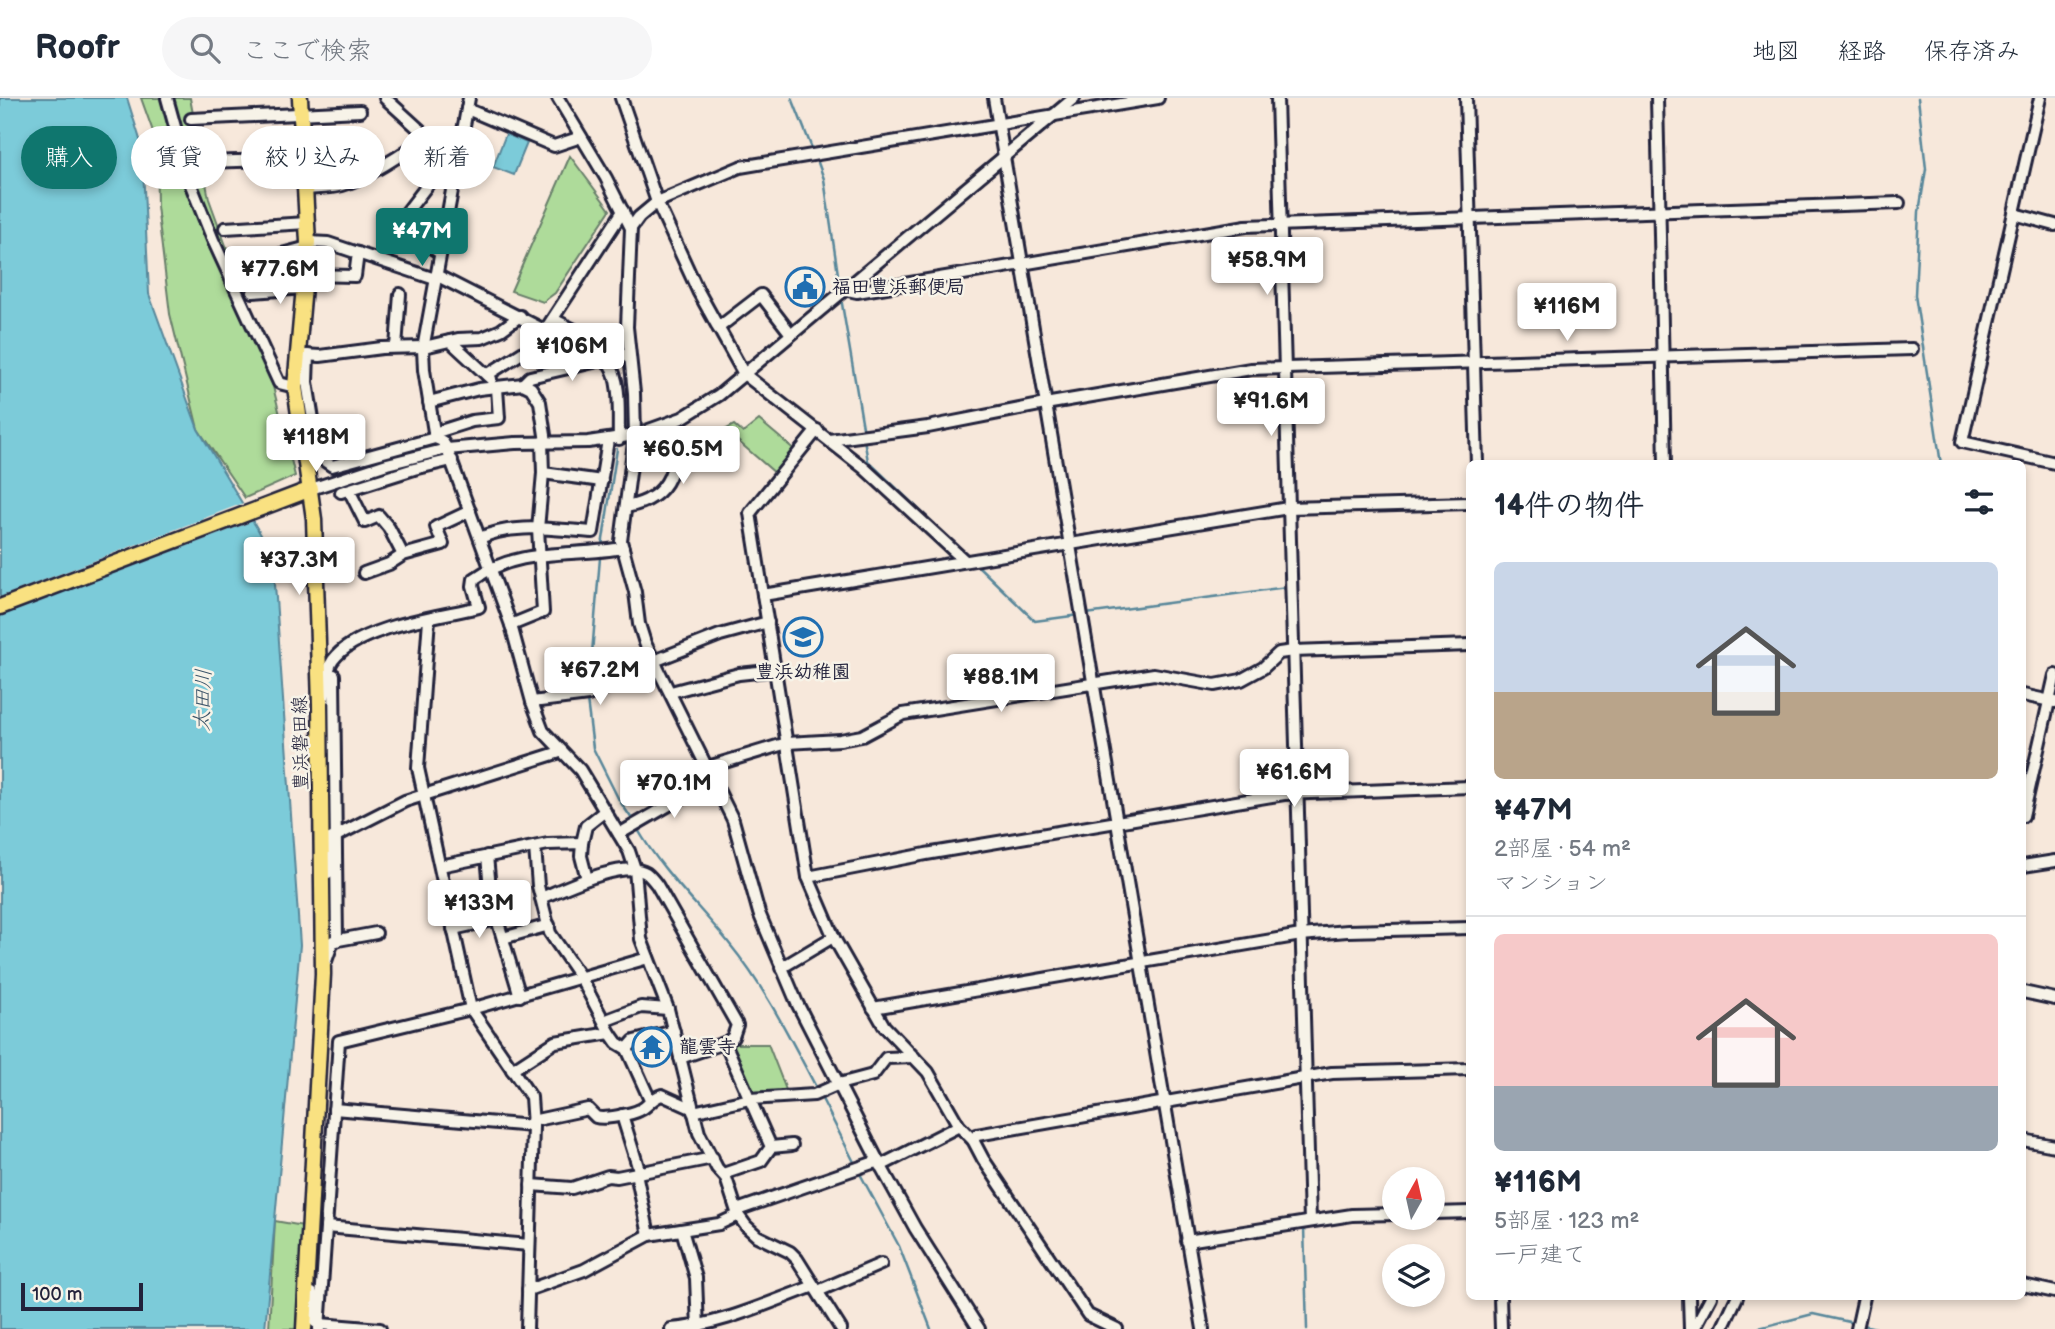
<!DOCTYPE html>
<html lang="ja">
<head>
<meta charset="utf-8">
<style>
	:root { --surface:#fff; --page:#f6f6f7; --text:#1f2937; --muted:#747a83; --line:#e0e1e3; --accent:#0f766e }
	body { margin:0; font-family:"Balsamiq Sans","Klee One",sans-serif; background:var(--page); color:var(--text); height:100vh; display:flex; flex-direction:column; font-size:26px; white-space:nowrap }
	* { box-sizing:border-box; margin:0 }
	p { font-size:23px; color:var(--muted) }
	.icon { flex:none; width:38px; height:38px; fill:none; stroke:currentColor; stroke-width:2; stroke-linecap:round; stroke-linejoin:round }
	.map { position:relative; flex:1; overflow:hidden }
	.side { position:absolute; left:1466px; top:362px; width:560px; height:840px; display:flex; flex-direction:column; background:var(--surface); border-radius:10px; box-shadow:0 4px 10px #0003 }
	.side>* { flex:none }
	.guide { position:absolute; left:21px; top:28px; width:665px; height:63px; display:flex; gap:14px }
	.needle { width:46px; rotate:8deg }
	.controls { position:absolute; left:1382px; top:1069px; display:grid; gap:14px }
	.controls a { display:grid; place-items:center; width:63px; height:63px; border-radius:50%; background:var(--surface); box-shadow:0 4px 10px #0003; font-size:35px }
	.scale { position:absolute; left:21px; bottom:18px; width:122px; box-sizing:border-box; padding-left:7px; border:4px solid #22223b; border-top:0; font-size:19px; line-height:24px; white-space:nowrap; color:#22223b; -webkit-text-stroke:5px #f7f3e8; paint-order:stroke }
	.price { position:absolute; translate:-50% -60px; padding:0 16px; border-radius:7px; background:#fff; color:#222; font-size:23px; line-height:46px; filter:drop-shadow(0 2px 4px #0008) }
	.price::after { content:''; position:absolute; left:50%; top:42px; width:21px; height:16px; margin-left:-10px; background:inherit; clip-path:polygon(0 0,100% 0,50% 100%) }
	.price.current { background:var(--accent); color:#fff }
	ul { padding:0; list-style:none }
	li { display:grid; align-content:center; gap:14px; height:371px; padding:0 28px }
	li+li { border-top:2px solid var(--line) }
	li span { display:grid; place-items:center; height:217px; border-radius:10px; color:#555 }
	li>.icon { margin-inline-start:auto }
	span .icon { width:126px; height:126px; fill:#fffc; stroke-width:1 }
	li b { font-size:30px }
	h2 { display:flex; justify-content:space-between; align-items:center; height:84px; padding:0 28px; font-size:30px }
	.pill { padding:0 24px; border-radius:32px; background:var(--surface); box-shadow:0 4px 10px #0003; font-size:24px; line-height:63px }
	.pill.current { background:var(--accent); color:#fff }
	header { display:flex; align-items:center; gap:42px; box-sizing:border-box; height:98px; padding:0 35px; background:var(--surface); border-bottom:2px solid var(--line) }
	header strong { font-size:33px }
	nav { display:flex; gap:38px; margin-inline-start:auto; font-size:24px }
	.search { width:490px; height:63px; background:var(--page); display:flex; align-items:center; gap:18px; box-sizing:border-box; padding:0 24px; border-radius:38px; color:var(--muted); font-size:26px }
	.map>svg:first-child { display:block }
	.green { fill:#aedb9a; stroke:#687e6a; stroke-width:2 }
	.water { fill:#7ccbd9; stroke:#58879a; stroke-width:2 }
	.pier { fill:#f7e8db }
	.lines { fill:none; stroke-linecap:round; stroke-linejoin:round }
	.stream { stroke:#58879a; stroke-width:2.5 }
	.minor-casing { stroke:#22223b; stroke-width:16 }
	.major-casing { stroke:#22223b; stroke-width:19 }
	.minor { stroke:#f7f3e8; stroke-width:10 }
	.major { stroke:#f9e181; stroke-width:14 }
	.labels { text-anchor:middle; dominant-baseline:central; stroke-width:5; stroke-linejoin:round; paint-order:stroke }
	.poi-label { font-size:19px; font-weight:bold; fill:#22223b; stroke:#f7f3e8; text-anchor:start }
	.street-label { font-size:19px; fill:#22223b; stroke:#f7f3e8 }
	.water-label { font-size:21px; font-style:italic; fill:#3d556a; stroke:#f7f3e8 }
</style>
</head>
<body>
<header>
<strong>Roofr</strong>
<div class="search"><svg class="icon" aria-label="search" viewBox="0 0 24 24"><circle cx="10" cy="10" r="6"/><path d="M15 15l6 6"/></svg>ここで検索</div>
<nav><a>地図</a><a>経路</a><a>保存済み</a></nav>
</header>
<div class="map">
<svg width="2055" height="1231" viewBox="0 0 2055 1231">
	<rect width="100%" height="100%" fill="#f7e8db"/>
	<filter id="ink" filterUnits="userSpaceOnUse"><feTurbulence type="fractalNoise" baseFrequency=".0143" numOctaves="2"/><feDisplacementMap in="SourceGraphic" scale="14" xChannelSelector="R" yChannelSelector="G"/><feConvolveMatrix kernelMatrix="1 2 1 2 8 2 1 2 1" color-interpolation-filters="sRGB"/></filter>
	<g filter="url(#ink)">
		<g class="green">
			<path d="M141,0H190L209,101L264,252L295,378L245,400L198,331L170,216L157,108L156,42Z"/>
			<path d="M570,58L610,112L555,195L543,204L511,193Z"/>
			<path d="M759,322L796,353L775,375L725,332L734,327L743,335Z"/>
			<path d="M729,946H768L788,997L752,999Z"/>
			<path d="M275,1123L326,1132L317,1231H269Z"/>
		</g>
		<g class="water">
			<path d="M0,0H127L142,48L149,196L198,331L273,457L300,847L265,1231H0Z"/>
			<path d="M506,36L527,45L514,77L493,69Z"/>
		</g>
		<path class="pier" d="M246,404L256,422L0,518V499Z"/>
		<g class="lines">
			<g class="stream">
				<path d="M792,0L813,53"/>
				<path d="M1272,0V14"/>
				<path d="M1918,0L1926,71L1919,114L1915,197L1941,366"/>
				<path d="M816,59L824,81L840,190"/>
				<path d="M841,200L864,335"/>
				<path d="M864,341L868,363L969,459"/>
				<path d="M602,448L617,351"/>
				<path d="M976,466L1035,523L1079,517"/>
				<path d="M1086,516L1287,489"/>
				<path d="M1288,556L1292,692"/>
				<path d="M589,591L600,460"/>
				<path d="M587,602L593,650L619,702L634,724"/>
				<path d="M1292,699L1296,836"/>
				<path d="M637,730C661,772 697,806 728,844C765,889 790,940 817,991"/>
				<path d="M1296,842L1300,976"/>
				<path d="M1300,982L1304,1123"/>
				<path d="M820,997L855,1066"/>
				<path d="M858,1072L899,1148L931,1231"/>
				<path d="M1304,1129L1307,1231"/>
				<path d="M1863,1227L1880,1231"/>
				<path d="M1755,1231L1813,1216L1854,1225"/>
			</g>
			<g class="minor-casing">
				<g id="minor">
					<path d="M167,0L191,87L213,142L279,285L295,289"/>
					<path d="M385,0L443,53L449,54"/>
					<path d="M558,0L606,80L631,130L627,229L634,295L635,337L621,443L635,494L639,526L645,545L733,722L759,815L797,905L878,1063L915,1130L979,1231"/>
					<path d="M621,0L657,104L698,193L744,276L864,370L965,463"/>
					<path d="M994,0L1203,1231"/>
					<path d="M1277,0L1310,1123"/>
					<path d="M1466,0L1477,366"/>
					<path d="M1657,0L1665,366"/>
					<path d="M2040,0L1962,344L2055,365"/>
					<path d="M467,11L554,48L581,39"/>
					<path d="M191,21L360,13"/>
					<path d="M203,64L303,61"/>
					<path d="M305,91C316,90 328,90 338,88C362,83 409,53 428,37"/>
					<path d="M2014,116L2055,127"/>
					<path d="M225,130L307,125"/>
					<path d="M631,130L639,119L657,104L740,69L1158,0"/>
					<path d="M308,144L328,145L435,181"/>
					<path d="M440,155C424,145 412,136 403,119L439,72L443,53"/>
					<path d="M256,163L308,149"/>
					<path d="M305,177L355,178L358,155"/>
					<path d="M436,177L609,265C622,285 618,317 619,341"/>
					<path d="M843,191L857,194L1246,128L1899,105"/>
					<path d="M253,194L304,190"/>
					<path d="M553,221L629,260"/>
					<path d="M718,230L761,197L791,236"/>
					<path d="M544,234L623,113"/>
					<path d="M450,243L491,281"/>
					<path d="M396,249L400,196"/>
					<path d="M303,257L320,258L382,250L424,249L458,241L482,240L501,232L520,218"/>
					<path d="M308,257L307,284L319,359L332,368L435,340L442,343L447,351L511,527L532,604L543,633L580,672L629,753L635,771L641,841L668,911L699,1035L717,1070L726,1080L738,1117L746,1128L757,1138L790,1154L797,1161L841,1231"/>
					<path d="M487,277L525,253L547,235"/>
					<path d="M523,286L530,279L602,262"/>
					<path d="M429,304L479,291L523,286L531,290L540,304L546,344"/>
					<path d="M817,332L750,415L808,779L835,842L884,928L928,974L959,1028L973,1042L983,1061L1088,1217L1117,1231"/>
					<path d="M434,335L472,323L499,320L497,290"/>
					<path d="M435,340L424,272L423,251L469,0"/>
					<path d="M829,342L928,329L1045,306L1251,271L1912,251"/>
					<path d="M543,375L602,383"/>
					<path d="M311,391L387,366L447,351L515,345L588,344L635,337L682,320L719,297L1074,0"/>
					<path d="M349,392L365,424L379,418L389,430L403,457"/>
					<path d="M341,394L414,371L452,362"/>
					<path d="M626,409C674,400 678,366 674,323"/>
					<path d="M480,440C515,424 555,432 593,434L608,342"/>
					<path d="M364,475L389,466L403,457L443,446L436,429L470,413"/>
					<path d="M763,497L1288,410L1470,405"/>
					<path d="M429,521L418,670L471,911L531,999L533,1028L527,1231"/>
					<path d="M511,527L543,514L538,431L543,375L542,344"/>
					<path d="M654,563L720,537L768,524"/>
					<path d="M334,577L337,843"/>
					<path d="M671,594L739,576L776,572"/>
					<path d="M2023,597L2055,604"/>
					<path d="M322,603C330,591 324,574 333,562C358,528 439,519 479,509L473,488L474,481C519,449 571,459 623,450"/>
					<path d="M532,604L588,597L657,569"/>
					<path d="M708,669L787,645L840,642L862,638L903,616L1154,576L1215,587L1241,582L1263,570L1279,555L1293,553L1470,547"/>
					<path d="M2023,718L2055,577"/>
					<path d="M619,736L714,681"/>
					<path d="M582,745L586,728L605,713"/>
					<path d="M535,749L538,788L550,835L581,880L610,935L617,945L627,951L650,1002"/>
					<path d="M487,758L491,801L520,898"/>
					<path d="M440,768L548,746L582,745L581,758L587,781"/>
					<path d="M2023,768L2055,763"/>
					<path d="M328,775L330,741L336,738L405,703L560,654"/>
					<path d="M808,779L926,756L1284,696L1470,689"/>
					<path d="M541,800C563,791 624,761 646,775C650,778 654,783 657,787L737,927L733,939L727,944L680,960"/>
					<path d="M453,831L497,821"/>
					<path d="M503,840L549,827"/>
					<path d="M326,863L333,843L376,835"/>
					<path d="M781,870L833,839"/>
					<path d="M2023,894L2055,901"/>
					<path d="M873,910L1301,837L1347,833L1470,830"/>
					<path d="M604,923L641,909L668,911"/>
					<path d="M627,951L634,943L674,933"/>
					<path d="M512,972L555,944L610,935"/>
					<path d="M334,1011L533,1028"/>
					<path d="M693,1014L750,1001L814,997L839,986L873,977L886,960L914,959"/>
					<path d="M622,1017L640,1075"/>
					<path d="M532,1023L588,1011C589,1012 595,1018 596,1019C604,1022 632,1016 640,1012C649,1008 651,1000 662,997L691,1010"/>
					<path d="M973,1042L977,1037L1332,975L1470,971"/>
					<path d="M2023,1042L2055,1048"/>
					<path d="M771,1049L792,1047"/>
					<path d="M880,1068L959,1028"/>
					<path d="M636,1075L649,1137"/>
					<path d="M723,1076L761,1063L771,1049L725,945"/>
					<path d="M531,1087L572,1090L608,1078L617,1079L713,1060"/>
					<path d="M737,1112L878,1063"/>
					<path d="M1433,1115L1470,1114"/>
					<path d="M326,1129L529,1147"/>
					<path d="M682,1132L696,1180L698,1231"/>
					<path d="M1187,1143L1352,1117L1395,1116"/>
					<path d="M2023,1187L2055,1194"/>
					<path d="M528,1192L584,1172L649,1137L719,1126L738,1117"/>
					<path d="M818,1193L881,1166"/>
					<path d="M312,1195L315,1224L320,1226L380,1231"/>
					<path d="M1500,1199L1501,1231"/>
					<path d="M1689,1199L1690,1231"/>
					<path d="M319,1231L339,943L471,911L648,860"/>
					<path d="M671,1231C722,1227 767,1205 814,1188"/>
					<path d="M1694,1231L1711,1199"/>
					<path d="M1722,1231L1737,1199"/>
					<path d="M1857,1231L1864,1199"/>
				</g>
			</g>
			<g class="major-casing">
				<g id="major">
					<path d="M300,0L308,144L295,289L314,421L320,606L323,876L304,1231"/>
					<path d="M0,509L311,391"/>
				</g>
			</g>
			<use href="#minor" class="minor"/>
			<use href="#major" class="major"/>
		</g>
	</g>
	<defs>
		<g id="civic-ring" transform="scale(2.0125)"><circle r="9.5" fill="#f7f3e8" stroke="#1f6fb2" stroke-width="1.5"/><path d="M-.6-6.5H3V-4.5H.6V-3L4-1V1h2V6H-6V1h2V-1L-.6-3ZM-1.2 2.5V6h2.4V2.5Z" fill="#1f6fb2"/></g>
		<g id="school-ring" transform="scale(2.0125)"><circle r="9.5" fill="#f7f3e8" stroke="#1f6fb2" stroke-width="1.5"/><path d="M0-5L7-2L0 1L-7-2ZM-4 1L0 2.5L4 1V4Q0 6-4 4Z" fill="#1f6fb2"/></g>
		<g id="temple-ring" transform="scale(2.0125)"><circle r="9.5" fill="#f7f3e8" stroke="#1f6fb2" stroke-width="1.5"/><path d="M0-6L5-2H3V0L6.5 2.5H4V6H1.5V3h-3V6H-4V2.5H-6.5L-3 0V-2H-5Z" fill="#1f6fb2"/></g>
	</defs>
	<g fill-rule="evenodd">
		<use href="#civic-ring" x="805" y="189"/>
		<use href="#school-ring" x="803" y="539"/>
		<use href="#temple-ring" x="652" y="949"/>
	</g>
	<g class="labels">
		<g class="poi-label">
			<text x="832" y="189">福田豊浜郵便局</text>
			<text x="803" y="574" text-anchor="middle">豊浜幼稚園</text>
			<text x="679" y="949">龍雲寺</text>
		</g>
		<g class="street-label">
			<text transform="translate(301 645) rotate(-91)">豊浜磐田線</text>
		</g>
		<g class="water-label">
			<text transform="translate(203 602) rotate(-88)">太田川</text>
		</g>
	</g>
</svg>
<div class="controls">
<a><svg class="needle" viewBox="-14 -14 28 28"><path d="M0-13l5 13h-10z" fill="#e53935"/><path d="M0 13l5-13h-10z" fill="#747a83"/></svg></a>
<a><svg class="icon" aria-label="layers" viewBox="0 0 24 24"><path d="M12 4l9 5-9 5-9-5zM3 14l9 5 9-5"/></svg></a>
</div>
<div class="scale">100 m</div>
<b class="price current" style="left:422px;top:170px">¥47M</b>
<b class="price" style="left:1267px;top:199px">¥58.9M</b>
<b class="price" style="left:280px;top:208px">¥77.6M</b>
<b class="price" style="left:1567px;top:245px">¥116M</b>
<b class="price" style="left:572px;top:285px">¥106M</b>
<b class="price" style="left:1271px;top:340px">¥91.6M</b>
<b class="price" style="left:316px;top:376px">¥118M</b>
<b class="price" style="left:683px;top:388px">¥60.5M</b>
<b class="price" style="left:299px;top:499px">¥37.3M</b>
<b class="price" style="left:600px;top:609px">¥67.2M</b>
<b class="price" style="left:1001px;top:616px">¥88.1M</b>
<b class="price" style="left:1294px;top:711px">¥61.6M</b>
<b class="price" style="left:674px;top:722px">¥70.1M</b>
<b class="price" style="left:479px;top:842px">¥133M</b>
<div class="guide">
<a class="pill current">購入</a>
<a class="pill">賃貸</a>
<a class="pill">絞り込み</a>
<a class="pill">新着</a>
</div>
<section class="side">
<h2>14件の物件<svg class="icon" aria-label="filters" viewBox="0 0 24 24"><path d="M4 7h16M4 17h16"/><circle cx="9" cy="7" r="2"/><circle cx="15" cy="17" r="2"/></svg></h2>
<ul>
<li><span style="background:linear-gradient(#c9d6e8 60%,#b9a48a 0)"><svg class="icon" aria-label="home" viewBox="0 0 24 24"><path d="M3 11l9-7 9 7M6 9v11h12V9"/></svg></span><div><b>¥47M</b><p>2部屋 · 54 m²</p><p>マンション</p></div></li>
<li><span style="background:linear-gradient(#f6c9c9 70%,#9aa5b1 0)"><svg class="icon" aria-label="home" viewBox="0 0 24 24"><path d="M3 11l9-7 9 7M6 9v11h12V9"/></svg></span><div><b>¥116M</b><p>5部屋 · 123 m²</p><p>一戸建て</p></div></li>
</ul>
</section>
</div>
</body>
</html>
